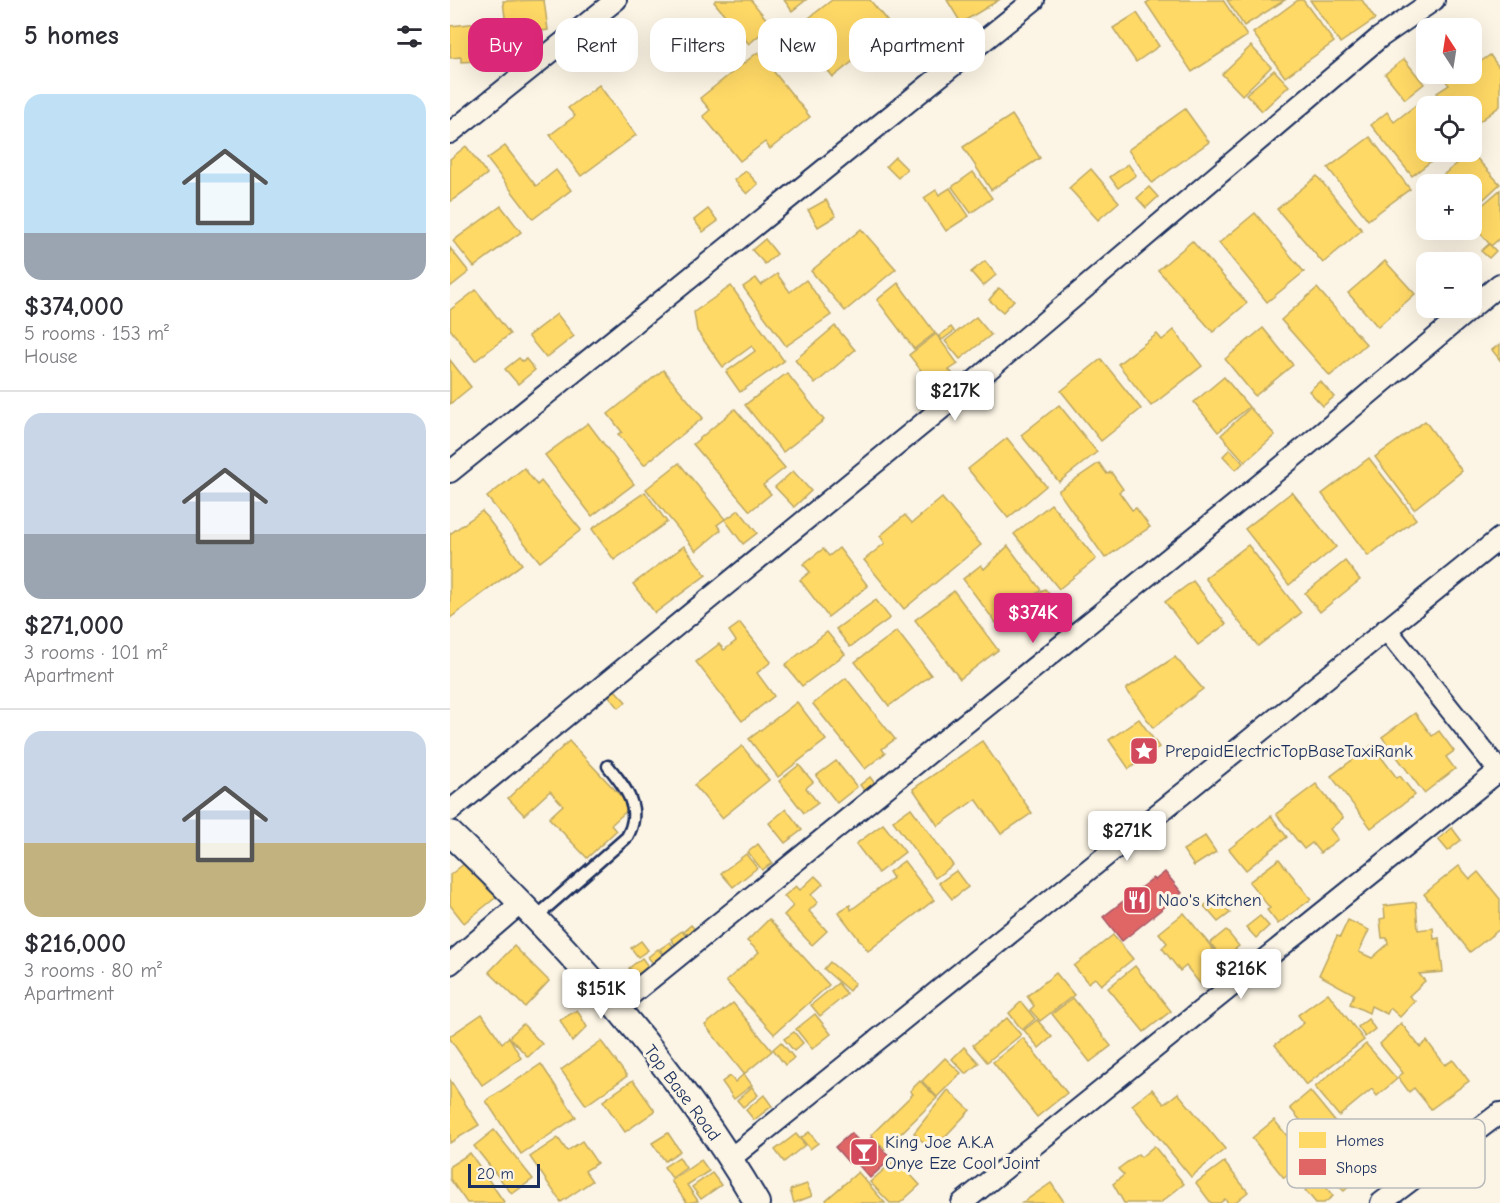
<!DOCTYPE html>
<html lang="en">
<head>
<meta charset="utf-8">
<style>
	:root { --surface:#fff; --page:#f7f7f7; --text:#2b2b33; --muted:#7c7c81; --line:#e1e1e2; --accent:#db2777 }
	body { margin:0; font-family:"Comic Neue",sans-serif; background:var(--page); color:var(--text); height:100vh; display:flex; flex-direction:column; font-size:22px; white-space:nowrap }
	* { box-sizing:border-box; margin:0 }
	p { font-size:20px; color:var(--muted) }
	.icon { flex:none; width:33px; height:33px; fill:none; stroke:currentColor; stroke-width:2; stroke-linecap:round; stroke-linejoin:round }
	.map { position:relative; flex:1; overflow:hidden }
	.panel { display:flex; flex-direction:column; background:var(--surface); width:450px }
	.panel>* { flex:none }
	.hud { position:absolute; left:18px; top:18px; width:570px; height:54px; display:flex; gap:12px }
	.needle { width:39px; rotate:348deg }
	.controls { position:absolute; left:966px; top:18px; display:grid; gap:12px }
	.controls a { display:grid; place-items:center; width:66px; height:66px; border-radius:12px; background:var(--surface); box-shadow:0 6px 24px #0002; font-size:30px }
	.scale { position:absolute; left:18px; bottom:15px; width:72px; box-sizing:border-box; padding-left:6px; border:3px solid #1b2f5e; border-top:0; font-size:16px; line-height:21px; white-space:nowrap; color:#1b2f5e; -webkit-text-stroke:4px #fcf5e5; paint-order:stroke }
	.price { position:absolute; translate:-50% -51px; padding:0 14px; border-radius:6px; background:#fff; color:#222; font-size:20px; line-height:39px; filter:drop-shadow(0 2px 3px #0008) }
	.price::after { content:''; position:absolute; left:50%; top:36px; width:18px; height:14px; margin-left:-9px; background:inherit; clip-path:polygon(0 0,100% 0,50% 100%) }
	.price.on { background:var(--accent); color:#fff }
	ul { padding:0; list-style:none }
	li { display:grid; align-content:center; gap:12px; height:318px; padding:0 24px }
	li+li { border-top:2px solid var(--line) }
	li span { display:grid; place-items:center; height:186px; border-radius:18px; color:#555 }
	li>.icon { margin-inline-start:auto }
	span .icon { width:108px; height:108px; fill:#fffc; stroke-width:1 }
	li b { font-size:26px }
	h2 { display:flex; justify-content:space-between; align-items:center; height:72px; padding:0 24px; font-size:26px }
	.chip { padding:0 21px; border-radius:18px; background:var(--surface); box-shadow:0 6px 24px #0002; font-size:21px; line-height:54px }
	.chip.on { background:var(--accent); color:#fff }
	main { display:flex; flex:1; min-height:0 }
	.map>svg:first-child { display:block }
	.homes { fill:#ffd966; stroke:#bba664; stroke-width:1.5 }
	.shops { fill:#e06666; stroke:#a55664; stroke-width:1.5 }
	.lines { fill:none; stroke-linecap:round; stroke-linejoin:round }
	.service-casing { stroke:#1b2f5e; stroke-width:15 }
	.minor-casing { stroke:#1b2f5e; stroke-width:24 }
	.tertiary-casing { stroke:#1b2f5e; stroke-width:28 }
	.service { stroke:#fcf5e5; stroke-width:10 }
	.minor { stroke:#fcf5e5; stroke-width:20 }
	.tertiary { stroke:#fcf5e5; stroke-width:24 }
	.labels { text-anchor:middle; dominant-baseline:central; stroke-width:6; stroke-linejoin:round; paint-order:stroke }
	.poi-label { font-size:18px; fill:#1b2f5e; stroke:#fcf5e5; text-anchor:start }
	.street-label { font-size:18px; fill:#1b2f5e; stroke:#fcf5e5 }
	.key { fill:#fcf5e5; stroke:#b8babc; stroke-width:1.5 }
	.key-label { font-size:16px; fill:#1b2f5e }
</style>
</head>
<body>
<main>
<section class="panel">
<h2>5 homes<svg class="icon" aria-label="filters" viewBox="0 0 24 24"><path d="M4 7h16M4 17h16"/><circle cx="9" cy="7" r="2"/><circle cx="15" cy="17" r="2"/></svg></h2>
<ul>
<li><span style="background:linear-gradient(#bfe0f5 75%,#9aa5b1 0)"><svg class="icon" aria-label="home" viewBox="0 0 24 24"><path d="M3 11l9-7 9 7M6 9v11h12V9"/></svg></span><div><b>$374,000</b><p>5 rooms · 153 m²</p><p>House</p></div></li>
<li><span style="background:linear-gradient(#c9d6e8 65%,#9aa5b1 0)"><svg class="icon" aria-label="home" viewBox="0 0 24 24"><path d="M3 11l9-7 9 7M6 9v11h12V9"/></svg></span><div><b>$271,000</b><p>3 rooms · 101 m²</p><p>Apartment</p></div></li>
<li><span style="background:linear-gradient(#c9d6e8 60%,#c2b280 0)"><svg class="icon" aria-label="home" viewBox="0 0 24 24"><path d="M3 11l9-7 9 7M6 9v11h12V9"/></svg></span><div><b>$216,000</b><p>3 rooms · 80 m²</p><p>Apartment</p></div></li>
</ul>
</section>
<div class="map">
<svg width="1050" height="1203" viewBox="0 0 1050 1203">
	<rect width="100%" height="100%" fill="#fcf5e5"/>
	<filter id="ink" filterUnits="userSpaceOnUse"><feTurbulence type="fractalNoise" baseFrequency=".0167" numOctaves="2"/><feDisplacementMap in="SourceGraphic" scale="12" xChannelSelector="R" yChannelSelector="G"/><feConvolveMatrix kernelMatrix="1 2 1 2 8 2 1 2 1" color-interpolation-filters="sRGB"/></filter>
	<g filter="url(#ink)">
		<g class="homes">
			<path d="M94,0L98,30L85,32L86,40L58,43L53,1Z"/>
			<path d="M266,0H301L321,25L299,44L264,2Z"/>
			<path d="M334,0H356L342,11Z"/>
			<path d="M382,0H420L445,31L413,58L411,55L383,77L364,53L369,46L351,24Z"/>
			<path d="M497,0H549L511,23Z"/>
			<path d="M701,0H773L797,36L742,72L696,3Z"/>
			<path d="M777,0H835L794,26Z"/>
			<path d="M848,0H853L884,42L835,77L803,33Z"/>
			<path d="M860,0H912L925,19L890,43Z"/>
			<path d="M687,13L709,46L686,62L663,28Z"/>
			<path d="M49,21L52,54H43L44,60L11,62V57L0,58V26Z"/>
			<path d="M801,46L821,67L792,95L772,74Z"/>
			<path d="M308,52L360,117L320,149L315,142L290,161L253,116L260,110L250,98Z"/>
			<path d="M1040,55L1050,69V106L1022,127V106H997L987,93L999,85L994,79L1002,74H1022V59L1026,56L1030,62Z"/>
			<path d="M954,59L974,84L955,99L935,74Z"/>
			<path d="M824,70L839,86L812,111L796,94Z"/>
			<path d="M149,85L186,135L131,176L100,135L125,116L118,108Z"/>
			<path d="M975,98L981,106H976V152H993L962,176L921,125L937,112L944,122Z"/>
			<path d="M735,109L759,142L702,183L678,150Z"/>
			<path d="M562,115L590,158L541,190L513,147Z"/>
			<path d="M920,137L960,189L918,220L878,168Z"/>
			<path d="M16,146L37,174L0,202V159Z"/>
			<path d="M55,146L86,186L106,170L121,190L83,219L37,159Z"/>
			<path d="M1021,152L1050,184L1022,210V184H991L987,180Z"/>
			<path d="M445,157L457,169L448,178L436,166Z"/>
			<path d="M678,164L686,175L668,188L660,177Z"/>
			<path d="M641,169L669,202L648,220L619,188Z"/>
			<path d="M296,171L308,184L297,194L284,180Z"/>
			<path d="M523,172L542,198L521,213L502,187Z"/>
			<path d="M867,176L912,230L873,263L827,209Z"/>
			<path d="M699,187L708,197L696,208L687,198Z"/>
			<path d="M500,188L519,216L496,231L474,198L486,190L489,195Z"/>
			<path d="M1050,190V238L1041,246L1022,223V214Z"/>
			<path d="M376,200L386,216L368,227L358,210Z"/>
			<path d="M51,206L71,232L24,267L3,241Z"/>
			<path d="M258,209L268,221L253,232L244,220Z"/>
			<path d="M805,213L854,272L817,302L769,243Z"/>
			<path d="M411,229L446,269L395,311L361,271Z"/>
			<path d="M315,239L327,254L315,264L302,250Z"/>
			<path d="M742,241L797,303L763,332L708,270Z"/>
			<path d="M1039,244L1046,251L1039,258L1031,251Z"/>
			<path d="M0,248L19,272L0,287Z"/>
			<path d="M535,261L546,275L533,286L521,272Z"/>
			<path d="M935,261L965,294L928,327L898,293Z"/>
			<path d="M327,274L340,292L356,280L381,315L336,346L293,287L306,278L311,285Z"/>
			<path d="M448,283L485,333L464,349L427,300Z"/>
			<path d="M281,286L334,361L290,392L276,372L305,351L302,346L273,367L247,331L244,312Z"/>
			<path d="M549,288L564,300L553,312L539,300Z"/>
			<path d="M867,288L916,344L880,376L831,320Z"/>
			<path d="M26,290L60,334L25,361L0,329V310Z"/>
			<path d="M107,314L124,336L96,358L78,336Z"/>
			<path d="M526,317L541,335L510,359L495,341Z"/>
			<path d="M385,326L405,350L365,384L345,360Z"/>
			<path d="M501,327L504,331L492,340L489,336Z"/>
			<path d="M813,328L843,365L805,396L775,359Z"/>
			<path d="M724,330L752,366L701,406L668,364L707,334L712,340Z"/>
			<path d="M486,334L508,364L499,370L502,373L484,387L459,355Z"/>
			<path d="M1050,344V360L1042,350Z"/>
			<path d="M69,358L72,361L76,359L85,370L68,384L55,369Z"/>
			<path d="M651,359L691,409L651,441L611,391Z"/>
			<path d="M0,360L21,387L0,404Z"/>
			<path d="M213,370L253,418L194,465L168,434L172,432L158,414Z"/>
			<path d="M337,373L374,420L333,452L295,405Z"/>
			<path d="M774,377L799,407L768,432L744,402Z"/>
			<path d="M870,381L884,397L873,406L859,391Z"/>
			<path d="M609,405L647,452L609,482L571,435Z"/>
			<path d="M800,408L825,435L795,462L771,435Z"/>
			<path d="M285,409L335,468L313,485L321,494L300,511L243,444Z"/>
			<path d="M975,421L1012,471L964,509L925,457Z"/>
			<path d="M138,423L184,484L142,516L95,455Z"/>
			<path d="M557,438L596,486L558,518L518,469Z"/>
			<path d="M780,449L793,463L786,470L773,456Z"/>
			<path d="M919,458L966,519L918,556L872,494Z"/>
			<path d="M229,463L275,519L267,525L271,530L246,551L196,489Z"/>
			<path d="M649,463L657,474L661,472L673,489L669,492L682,510L686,508L700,527L655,558L608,491Z"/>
			<path d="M74,468L87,485L91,481L131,530L90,562L37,497Z"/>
			<path d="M343,471L361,491L344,507L325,487Z"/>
			<path d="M195,492L217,522L164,560L142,529Z"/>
			<path d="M842,492L886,547L839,585L795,529Z"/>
			<path d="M492,498L531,545L454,609L414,560L435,543L430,536L455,515L462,523Z"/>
			<path d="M601,504L646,559L609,589L564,534Z"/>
			<path d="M289,510L307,533L293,544L275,520Z"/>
			<path d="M32,511L72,564L0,618V534Z"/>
			<path d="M798,545L851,613L808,646L755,578Z"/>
			<path d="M234,546L256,575L205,613L183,584Z"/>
			<path d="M558,546L591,590L578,600L589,614L571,628L563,617L549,627L513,579L531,565L534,569Z"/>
			<path d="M389,548L418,586L378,617L350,580L360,572L353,564L373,549L379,556Z"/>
			<path d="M895,561L910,580L870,612L855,593Z"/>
			<path d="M743,581L776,624L748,645L715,602Z"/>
			<path d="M595,589L609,606L599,614L585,597Z"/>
			<path d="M504,591L548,650L510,679L465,620Z"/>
			<path d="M426,600L440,618L400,647L386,629Z"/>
			<path d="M290,623L321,662L307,673L324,696L292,721L246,662L269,644L274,650L286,641L279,631Z"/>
			<path d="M447,631L481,675L439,706L405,662Z"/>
			<path d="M377,632L395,654L352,686L335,665Z"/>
			<path d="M725,657L753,689L703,728L676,689Z"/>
			<path d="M396,678L445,739L432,749L435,753L415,769L363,704Z"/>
			<path d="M165,690L176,702L169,708L159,696Z"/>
			<path d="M347,702L376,740L328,777L299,739Z"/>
			<path d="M965,713L982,736L989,731L1004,751L996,757L1005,769L974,793L932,737Z"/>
			<path d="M689,719L709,747L679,769L659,740Z"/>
			<path d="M119,741L181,807L161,825L166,831L137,858L99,818L113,805L100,791L74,815L58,798Z"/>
			<path d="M532,741L582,813L551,834L526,799L488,826L463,789Z"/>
			<path d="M922,745L947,778L950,776L965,795L921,828L881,776Z"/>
			<path d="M292,746L319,780L272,818L244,785Z"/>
			<path d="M386,761L407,787L387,803L366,776Z"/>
			<path d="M349,765L363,782L356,788L368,803L354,813L329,781Z"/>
			<path d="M420,777L426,785L416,793L410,785Z"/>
			<path d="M866,784L893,818L880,829L888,839L870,853L862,843L854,849L826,814Z"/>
			<path d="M461,808L503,865L485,878L443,821Z"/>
			<path d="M336,809L352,830L335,843L319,823Z"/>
			<path d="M821,816L837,837L796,870L779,849Z"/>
			<path d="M433,824L455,852L428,873L406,844Z"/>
			<path d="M1002,828L1011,840L998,851L988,839Z"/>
			<path d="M755,836L766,852L744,866L733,850Z"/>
			<path d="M308,844L322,863L312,870L298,852Z"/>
			<path d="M296,854L307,868L283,887L271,873Z"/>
			<path d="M20,859L49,895L14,923L0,905V875Z"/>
			<path d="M829,859L861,899L828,924L817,910L820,908L799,882Z"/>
			<path d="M454,861L484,900L418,951L388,912L400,905L401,910L443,878L439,872Z"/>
			<path d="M1009,866L1020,879L1028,872L1050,899V929L1020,952L974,894Z"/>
			<path d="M506,871L518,887L502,899L489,883Z"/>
			<path d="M365,876L373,884L361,895L368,902L359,911L377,931L362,945L334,915L343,906L334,896L346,886L350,890Z"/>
			<path d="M766,896L780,913L768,922L754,906Z"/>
			<path d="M966,902L968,930L983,928L984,939L989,938L993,972L969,974L975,981L959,996L965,1001L950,1017L940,1008L937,1014L921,1006L919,1013L900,1004L904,994L869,975L887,936L890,937L898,920L919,930L909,952L922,958L938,944L937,938H932L930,919L935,918L934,906Z"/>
			<path d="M734,913L776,965L751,985L736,966L730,971L712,948L717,943L709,933Z"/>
			<path d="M810,916L819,926L806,938L796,927Z"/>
			<path d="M319,919L379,985L324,1034L276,981L309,952L297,941Z"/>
			<path d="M241,925L249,934L241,940L234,931Z"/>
			<path d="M776,930L789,946L773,958L760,943Z"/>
			<path d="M232,931L239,940L228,949L221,939Z"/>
			<path d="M663,935L683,959L651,985L645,978L638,983L624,966Z"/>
			<path d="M191,941L198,950L188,957L181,948Z"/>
			<path d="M220,942L227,951L217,958L210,949Z"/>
			<path d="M64,946L99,981L75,1007L39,972Z"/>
			<path d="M208,949L216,959L206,967L198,957Z"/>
			<path d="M192,958L200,969L188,978L179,968Z"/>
			<path d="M380,962L405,983L399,991L374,969Z"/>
			<path d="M685,966L721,1011L694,1032L658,988Z"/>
			<path d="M606,973L624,995L590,1021L580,1010L584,1006L577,996Z"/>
			<path d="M388,983L397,994L370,1016L361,1005Z"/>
			<path d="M878,993L914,1040L856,1085L825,1045L854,1023L848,1015Z"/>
			<path d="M623,998L661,1046L640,1062L602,1014Z"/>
			<path d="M571,1002L585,1019L572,1030L559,1013Z"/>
			<path d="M283,1003L322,1051L294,1074L255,1025Z"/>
			<path d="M127,1010L137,1027L122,1042L110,1020Z"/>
			<path d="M32,1014L52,1043L59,1037L71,1058L32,1085L0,1039V1036Z"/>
			<path d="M365,1014L381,1034L362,1049L346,1029Z"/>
			<path d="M557,1018L571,1035L537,1062L523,1045Z"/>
			<path d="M918,1019L925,1029L915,1037L908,1027Z"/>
			<path d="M587,1020L602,1037L589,1048L574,1030Z"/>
			<path d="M951,1023L970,1047L977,1041L995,1065L1003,1060L1019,1081L981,1109L964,1088L959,1092L948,1077L953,1073L930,1044Z"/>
			<path d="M73,1024L92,1044L78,1057L59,1037Z"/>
			<path d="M344,1032L353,1043L344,1051L334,1039Z"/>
			<path d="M573,1038L617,1093L587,1117L543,1062Z"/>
			<path d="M151,1041L177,1076L136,1105L111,1070Z"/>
			<path d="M331,1042L344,1058L335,1065L323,1049Z"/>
			<path d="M916,1044L947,1079L927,1096L922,1089L889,1116L865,1087Z"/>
			<path d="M514,1047L529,1063L516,1074L502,1059Z"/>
			<path d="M495,1058L511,1073L487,1097L472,1081Z"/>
			<path d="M91,1064L126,1117L71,1154L36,1101Z"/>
			<path d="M294,1074L302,1085L284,1099L272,1082L280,1076L285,1082Z"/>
			<path d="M0,1080L29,1125L0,1143Z"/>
			<path d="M183,1080L205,1111L175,1132L153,1101Z"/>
			<path d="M470,1081L487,1098L435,1149L421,1135L463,1094L460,1091Z"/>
			<path d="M302,1087L308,1095L293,1107L287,1100Z"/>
			<path d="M702,1089L714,1104L728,1093L775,1149L741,1177L682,1105Z"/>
			<path d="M498,1090L520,1110L490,1142L485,1137L477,1146L464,1133Z"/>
			<path d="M860,1091L887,1124L867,1140L840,1108Z"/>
			<path d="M314,1095L322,1106L304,1120L296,1110Z"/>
			<path d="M824,1120L857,1160L834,1178L802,1138Z"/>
			<path d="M44,1130L83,1179L62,1194L24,1146Z"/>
			<path d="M359,1132L368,1143L360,1149L351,1138Z"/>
			<path d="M218,1133L230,1151L215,1161L202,1143Z"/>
			<path d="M346,1134L355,1145L334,1162L325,1150Z"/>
			<path d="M108,1138L117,1151L132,1141L147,1163L135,1171L142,1181L111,1202L80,1157Z"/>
			<path d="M704,1146L734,1184L710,1203H674L663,1184L674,1175L668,1169L688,1154L691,1157Z"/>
			<path d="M20,1153L54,1202L53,1203H17L0,1179V1166Z"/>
			<path d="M229,1157L236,1168L222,1178L214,1167Z"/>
			<path d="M446,1159L470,1185L450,1203H440L420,1182Z"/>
			<path d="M251,1160L259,1171L237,1185L248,1201L237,1203L221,1181Z"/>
			<path d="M774,1162L798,1192L784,1203H778L775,1199L770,1203H761L746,1183Z"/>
			<path d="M895,1171L905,1181L894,1191L884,1182Z"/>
			<path d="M408,1172L435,1203H378L376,1200Z"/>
			<path d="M262,1173L271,1185L251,1199L242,1187Z"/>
			<path d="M869,1178L883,1196L874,1203H866L855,1190Z"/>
			<path d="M601,1183L615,1203H572Z"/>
			<path d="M357,1184L362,1196L344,1203L340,1190Z"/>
		</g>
		<g class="shops">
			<path d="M715,872L732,893L672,941L653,917L703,878L705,880Z"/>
			<path d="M401,1133L413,1145L422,1137L441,1159L420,1178L404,1160L399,1163L385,1147Z"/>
		</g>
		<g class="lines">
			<g class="service-casing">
				<path id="service" d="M86,917L177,837C193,809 176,788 158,766"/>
			</g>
			<g class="minor-casing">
				<g id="minor">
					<path d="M0,133L166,0"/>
					<path d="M0,472L584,0"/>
					<path d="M936,629L1050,772"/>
					<path d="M0,811L525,381L929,38L984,0"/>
					<path d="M0,964L72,902"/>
					<path d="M167,1006L829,469L1050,284"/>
					<path d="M281,1158L1050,538"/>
					<path d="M512,1203L1050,770"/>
					<path d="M931,1203L1050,1113"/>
				</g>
			</g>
			<g class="tertiary-casing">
				<path id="tertiary" d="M0,833C116,944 226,1064 307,1203"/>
			</g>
			<use href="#service" class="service"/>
			<use href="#minor" class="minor"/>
			<use href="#tertiary" class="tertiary"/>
		</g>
	</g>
	<defs>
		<g id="sight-square" transform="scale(1.5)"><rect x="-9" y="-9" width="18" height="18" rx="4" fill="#d1495b" stroke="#fcf5e5"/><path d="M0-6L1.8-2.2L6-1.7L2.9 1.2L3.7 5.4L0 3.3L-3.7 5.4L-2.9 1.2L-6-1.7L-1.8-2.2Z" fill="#fff"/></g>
		<g id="restaurant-square" transform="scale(1.5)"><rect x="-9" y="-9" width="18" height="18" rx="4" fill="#d1495b" stroke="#fcf5e5"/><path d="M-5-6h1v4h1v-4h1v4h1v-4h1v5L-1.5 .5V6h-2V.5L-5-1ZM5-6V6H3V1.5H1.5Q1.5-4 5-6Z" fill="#fff"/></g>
		<g id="bar-square" transform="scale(1.5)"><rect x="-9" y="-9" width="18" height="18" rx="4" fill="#d1495b" stroke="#fcf5e5"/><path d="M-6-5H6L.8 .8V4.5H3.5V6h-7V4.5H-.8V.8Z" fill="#fff"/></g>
	</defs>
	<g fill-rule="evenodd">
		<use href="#sight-square" x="694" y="751"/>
		<use href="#restaurant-square" x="687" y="900"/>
		<use href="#bar-square" x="414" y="1152"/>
	</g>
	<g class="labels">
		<g class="poi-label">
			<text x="715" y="751">PrepaidElectricTopBaseTaxiRank</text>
			<text x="708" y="900">Nao's Kitchen</text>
			<text x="435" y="1142">King Joe A.K.A<tspan x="435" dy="21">Onye Eze Cool Joint</tspan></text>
		</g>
		<g class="street-label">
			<text transform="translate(232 1093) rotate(53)">Top Base Road</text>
		</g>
	</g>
	<rect x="837" y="1119" width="198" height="69" rx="9" class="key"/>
	<rect x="849" y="1132" width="27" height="16" fill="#ffd966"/>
	<rect x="849" y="1159" width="27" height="16" fill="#e06666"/>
	<g class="key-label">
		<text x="886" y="1146">Homes</text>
		<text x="886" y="1173">Shops</text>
	</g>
</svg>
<div class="controls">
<a><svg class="needle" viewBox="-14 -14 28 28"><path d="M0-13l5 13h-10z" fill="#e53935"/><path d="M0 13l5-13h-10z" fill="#7c7c81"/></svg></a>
<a><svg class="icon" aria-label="locate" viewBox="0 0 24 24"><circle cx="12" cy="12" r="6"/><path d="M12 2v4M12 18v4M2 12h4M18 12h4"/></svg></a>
<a>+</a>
<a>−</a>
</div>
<div class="scale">20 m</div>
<b class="price" style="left:505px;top:422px">$217K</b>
<b class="price on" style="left:583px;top:644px">$374K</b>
<b class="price" style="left:677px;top:862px">$271K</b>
<b class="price" style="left:791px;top:1000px">$216K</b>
<b class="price" style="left:151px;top:1020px">$151K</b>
<div class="hud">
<a class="chip on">Buy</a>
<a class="chip">Rent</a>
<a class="chip">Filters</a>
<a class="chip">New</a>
<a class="chip">Apartment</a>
</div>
</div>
</main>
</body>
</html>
